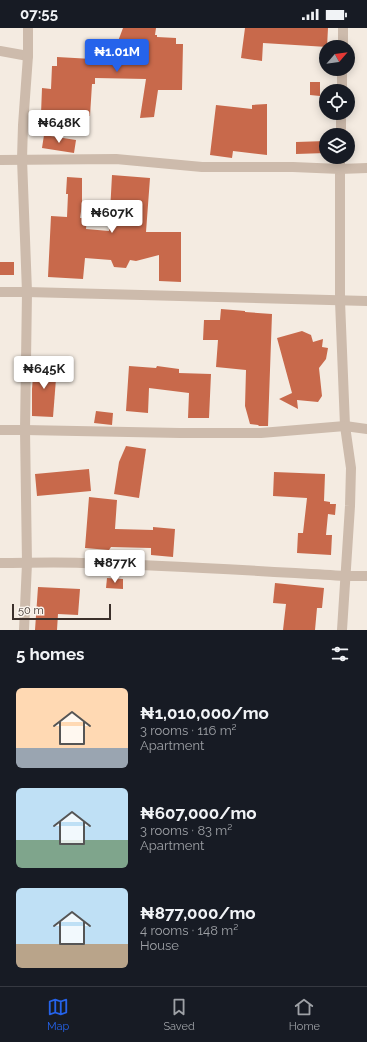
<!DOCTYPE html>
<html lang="en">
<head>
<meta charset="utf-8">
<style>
	:root { --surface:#171b24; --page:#242831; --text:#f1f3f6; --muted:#9ea1a6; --line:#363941; --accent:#2563eb }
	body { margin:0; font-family:Raleway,sans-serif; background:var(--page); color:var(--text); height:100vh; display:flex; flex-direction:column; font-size:15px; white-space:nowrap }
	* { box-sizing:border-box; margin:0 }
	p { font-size:13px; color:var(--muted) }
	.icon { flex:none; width:22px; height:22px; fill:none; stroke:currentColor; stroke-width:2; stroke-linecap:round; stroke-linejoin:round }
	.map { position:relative; height:602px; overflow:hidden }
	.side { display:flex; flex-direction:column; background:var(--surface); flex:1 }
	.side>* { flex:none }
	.needle { width:26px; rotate:62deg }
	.controls { position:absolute; left:319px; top:12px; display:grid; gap:8px }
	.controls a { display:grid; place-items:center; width:36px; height:36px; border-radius:50%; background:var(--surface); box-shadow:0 2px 10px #0003; font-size:20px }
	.scale { position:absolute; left:12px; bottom:10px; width:99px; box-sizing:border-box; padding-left:4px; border:2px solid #3b302b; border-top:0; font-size:11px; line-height:14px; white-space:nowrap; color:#3b302b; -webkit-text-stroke:3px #fbf5ee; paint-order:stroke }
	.price { position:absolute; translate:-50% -34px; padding:0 9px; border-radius:4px; background:#fff; color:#222; font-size:13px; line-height:26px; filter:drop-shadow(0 1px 2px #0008) }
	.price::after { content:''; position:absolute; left:50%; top:24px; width:12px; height:9px; margin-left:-6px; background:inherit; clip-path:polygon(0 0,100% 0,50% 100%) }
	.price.current { background:var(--accent); color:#fff }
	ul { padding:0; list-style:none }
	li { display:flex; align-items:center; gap:12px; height:100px; padding:0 16px }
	li span { display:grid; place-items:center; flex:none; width:112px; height:80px; border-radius:6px; color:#555 }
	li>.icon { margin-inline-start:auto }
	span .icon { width:48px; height:48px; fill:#fffc; stroke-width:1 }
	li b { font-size:17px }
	h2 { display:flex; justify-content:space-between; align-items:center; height:48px; padding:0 16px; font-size:17px }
	.status { display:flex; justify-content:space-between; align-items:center; height:28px; padding:0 20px; background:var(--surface); direction:ltr }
	.status svg { height:11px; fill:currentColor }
	.tab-bar { display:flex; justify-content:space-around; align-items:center; height:56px; border-top:1px solid var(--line); background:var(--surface); font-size:11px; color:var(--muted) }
	.tab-bar a { display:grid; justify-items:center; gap:2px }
	.tab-bar .current { color:var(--accent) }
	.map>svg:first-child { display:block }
	.building { fill:#c8694b }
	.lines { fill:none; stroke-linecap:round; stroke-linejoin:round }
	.minor { stroke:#cdbbac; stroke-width:10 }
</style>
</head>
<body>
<div class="status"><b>07:55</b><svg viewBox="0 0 49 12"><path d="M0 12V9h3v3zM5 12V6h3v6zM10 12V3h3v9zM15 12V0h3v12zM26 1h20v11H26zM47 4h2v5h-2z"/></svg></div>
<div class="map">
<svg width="367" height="602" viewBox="0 0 367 602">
	<rect width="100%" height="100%" fill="#f4ebe1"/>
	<g class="building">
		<path d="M123,0H156L155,7H157V9L176,10V16H183L182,62H158L154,89L140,90L146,51L95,50V56H92L90,88L41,86L42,60L51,61L52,38H57V29L110,32V24H114Z"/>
		<path d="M245,0H328L327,19L263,15L262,33L241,30Z"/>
		<path d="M310,54H320V68L310,67Z"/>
		<path d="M267,76V127L233,123L232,130L210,127L216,77L252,81V77Z"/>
		<path d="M44,107L76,112L74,125L42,120Z"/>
		<path d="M326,113V125L296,126V114Z"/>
		<path d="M112,147L150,150L146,204H181V254L159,253V227L136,233L130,232L126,240L114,239L111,232L85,230L83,251L48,249L51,188L67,189L68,166H66L67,149L82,150V177L80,190H87L86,201L109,203Z"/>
		<rect x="0" y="234" width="14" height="13"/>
		<path d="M221,281L245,283V284L272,286L268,398H259L258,397L250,396L245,378L246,342L216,339L218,312H203L204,292H220Z"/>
		<path d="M302,303L311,307L313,314L323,311L322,319L328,320L326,331L319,340L322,368L318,374L297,372L298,381L279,371L292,365L277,310Z"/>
		<path d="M34,336L57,338L53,389L32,388V361Z"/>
		<path d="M129,338L156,340L157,338L179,341V345L211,346L209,390H188L189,365L149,360L148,385L126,383Z"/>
		<path d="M96,383L113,385L112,397L94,395Z"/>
		<path d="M126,418L146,421L139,470L114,466L119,434Z"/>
		<path d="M89,441L91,463L37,468L35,446Z"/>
		<path d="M274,444L325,446L324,473L330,474V476H336L335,487L328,486L326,507H332L331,527L297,525L298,505H303L307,470L273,468Z"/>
		<path d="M89,469L117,472L115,501L153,502V499L175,501L173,529L151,527V520L111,519L109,522L85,520Z"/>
		<path d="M107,550L123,551V561L106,560Z"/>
		<path d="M275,555L324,560L322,580H317L315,602H283L286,576L273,575Z"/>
		<path d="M38,559L80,561L78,587L58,586L57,602H35Z"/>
	</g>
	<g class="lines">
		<g class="minor">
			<path d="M343,19V0"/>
			<path d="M0,23L28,28"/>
			<path d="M342,63V41"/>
			<path d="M341,107V85"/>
			<path d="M340,129V273L345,398L351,440L350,478L342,602"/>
			<path d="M0,132L116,131L202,139H293L340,141L367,140"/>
			<path d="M0,264H27L367,273"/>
			<path d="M0,402H25L180,405H261L345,398L367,401"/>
			<path d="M0,535C27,535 55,534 82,535C170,537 258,543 345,548H367"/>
			<path d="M24,602L27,535L25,402L27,264L22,131L23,97L28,28V0"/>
		</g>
	</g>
</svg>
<div class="controls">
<a><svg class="needle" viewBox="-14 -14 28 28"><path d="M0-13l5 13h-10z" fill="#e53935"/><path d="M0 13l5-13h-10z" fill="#9ea1a6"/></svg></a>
<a><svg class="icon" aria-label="locate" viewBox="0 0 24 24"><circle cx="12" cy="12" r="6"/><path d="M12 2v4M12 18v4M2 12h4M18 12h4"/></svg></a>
<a><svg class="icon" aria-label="layers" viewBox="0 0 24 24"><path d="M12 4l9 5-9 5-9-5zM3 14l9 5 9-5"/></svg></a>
</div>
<div class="scale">50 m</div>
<b class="price current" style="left:117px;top:45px">₦1.01M</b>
<b class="price" style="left:59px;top:116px">₦648K</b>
<b class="price" style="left:112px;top:206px">₦607K</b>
<b class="price" style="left:44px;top:362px">₦645K</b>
<b class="price" style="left:115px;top:556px">₦877K</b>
</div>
<section class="side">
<h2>5 homes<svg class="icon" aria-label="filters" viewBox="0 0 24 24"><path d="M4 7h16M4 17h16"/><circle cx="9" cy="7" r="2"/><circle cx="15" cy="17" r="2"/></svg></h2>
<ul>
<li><span style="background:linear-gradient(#ffd9b3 75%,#9aa5b1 0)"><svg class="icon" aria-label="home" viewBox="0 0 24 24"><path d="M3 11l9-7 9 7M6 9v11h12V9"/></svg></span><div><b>₦1,010,000/mo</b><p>3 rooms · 116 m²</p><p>Apartment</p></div></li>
<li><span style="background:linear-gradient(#bfe0f5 65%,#7fa58c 0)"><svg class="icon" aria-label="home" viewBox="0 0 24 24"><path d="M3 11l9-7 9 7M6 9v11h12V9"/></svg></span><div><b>₦607,000/mo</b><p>3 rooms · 83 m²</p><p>Apartment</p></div></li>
<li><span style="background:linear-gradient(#bfe0f5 70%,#b9a48a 0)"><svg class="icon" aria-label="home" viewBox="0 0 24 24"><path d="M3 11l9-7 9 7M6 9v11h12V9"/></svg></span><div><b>₦877,000/mo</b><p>4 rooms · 148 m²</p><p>House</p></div></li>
</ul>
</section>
<nav class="tab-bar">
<a class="current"><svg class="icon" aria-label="map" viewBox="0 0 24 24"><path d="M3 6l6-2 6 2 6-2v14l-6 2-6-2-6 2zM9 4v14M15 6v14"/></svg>Map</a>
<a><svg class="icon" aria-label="saved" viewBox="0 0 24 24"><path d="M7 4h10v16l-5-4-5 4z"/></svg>Saved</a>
<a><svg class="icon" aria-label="home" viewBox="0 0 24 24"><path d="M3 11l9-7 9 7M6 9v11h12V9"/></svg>Home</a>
</nav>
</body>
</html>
